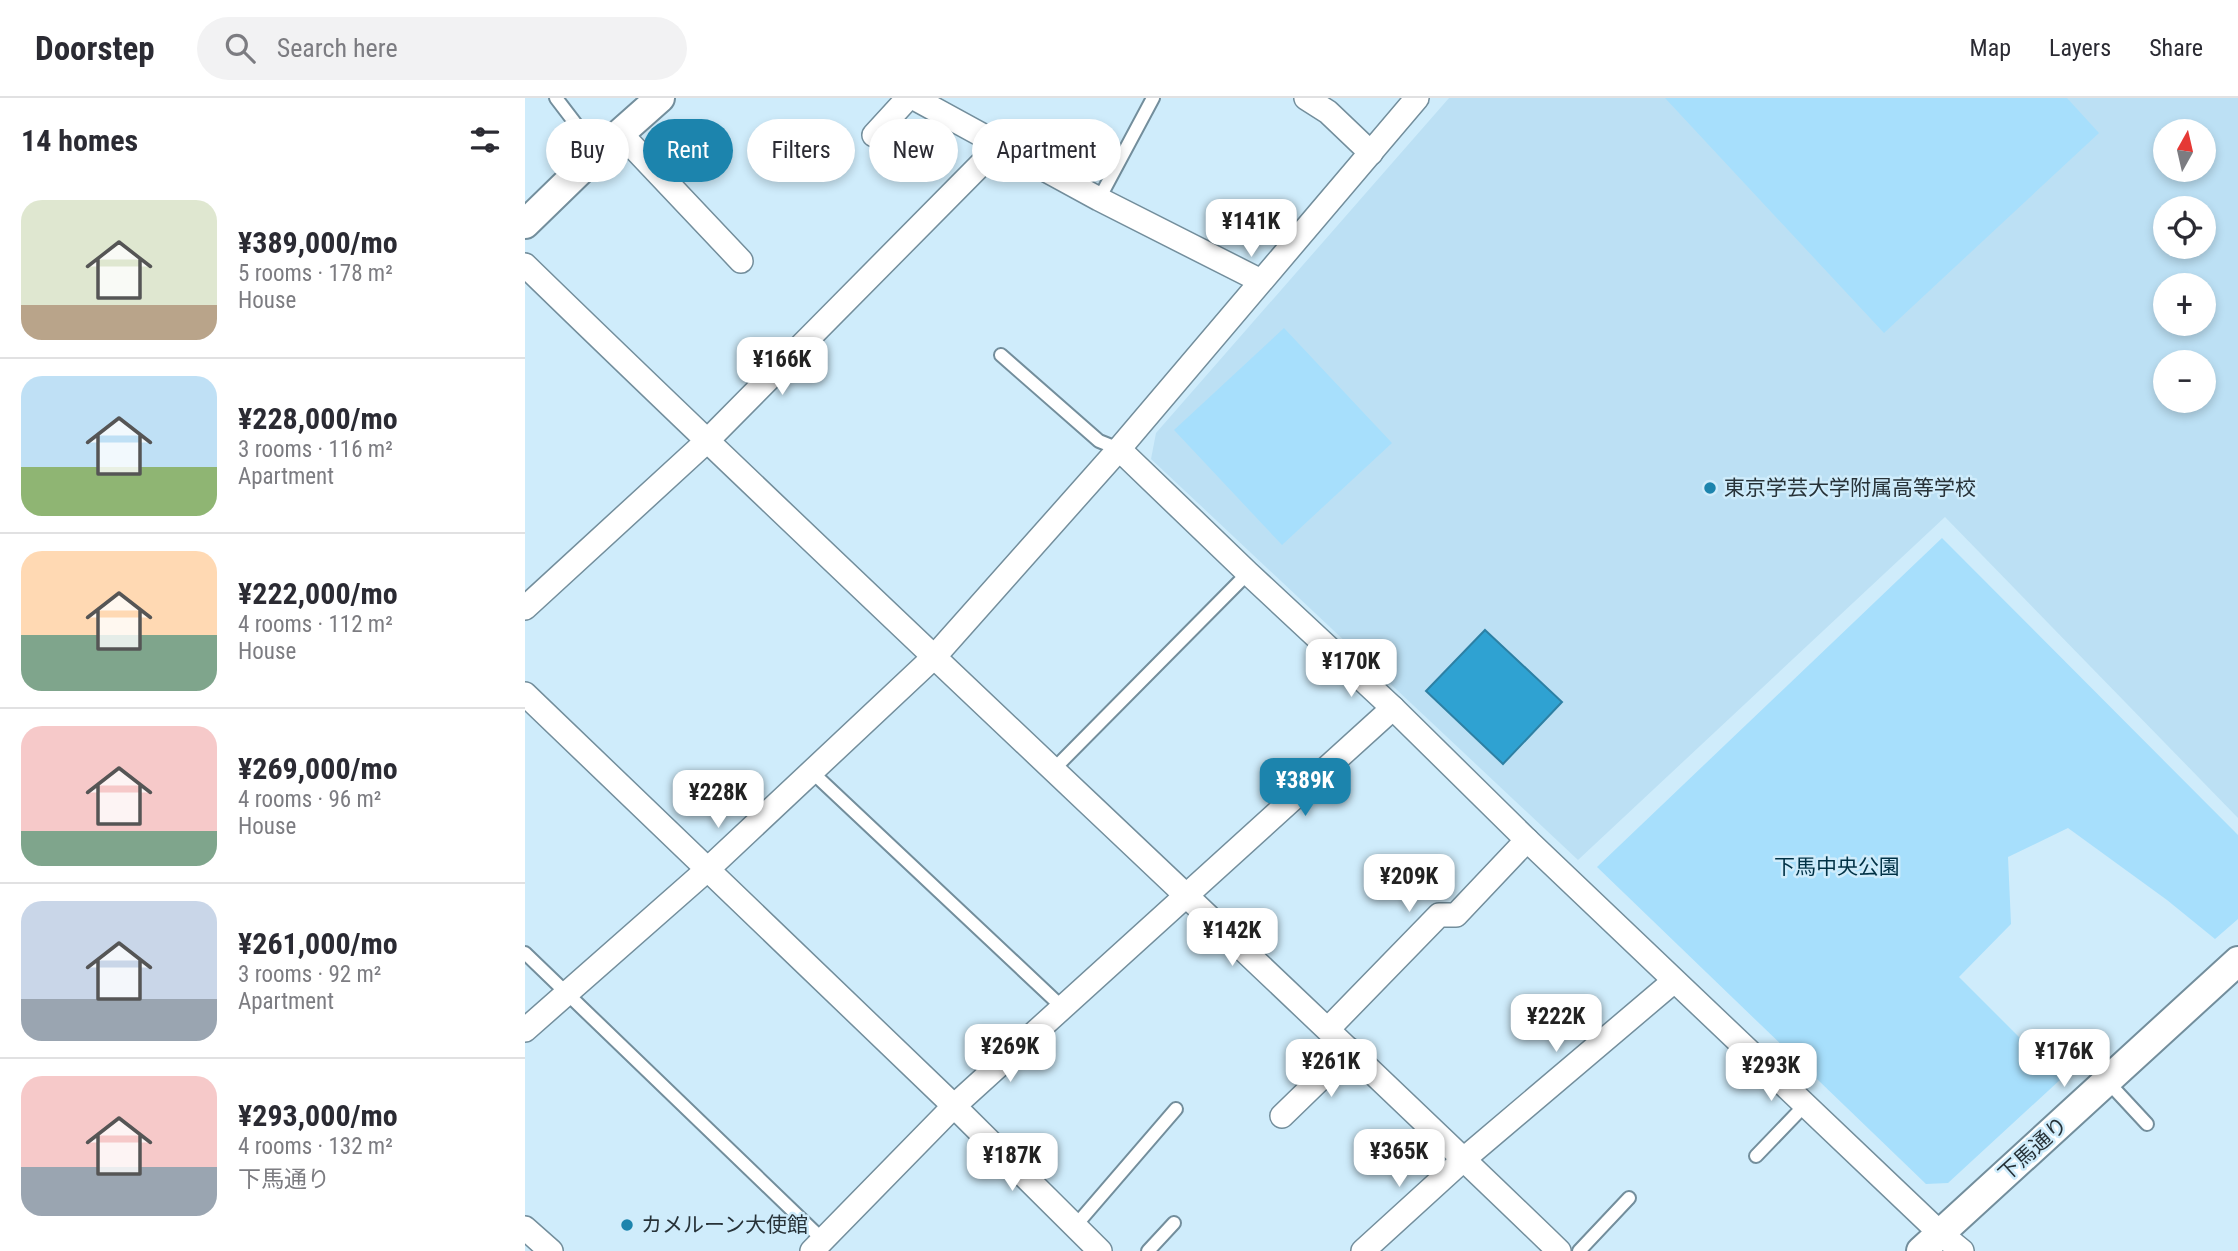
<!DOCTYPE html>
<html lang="en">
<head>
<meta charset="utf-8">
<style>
	:root { --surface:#fff; --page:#f2f2f3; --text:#2b2b33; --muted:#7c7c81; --line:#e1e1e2; --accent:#1c84ad }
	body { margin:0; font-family:"Roboto Condensed","Noto Sans JP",sans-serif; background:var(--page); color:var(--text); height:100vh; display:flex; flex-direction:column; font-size:26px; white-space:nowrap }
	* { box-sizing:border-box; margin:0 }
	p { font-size:23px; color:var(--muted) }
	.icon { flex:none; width:38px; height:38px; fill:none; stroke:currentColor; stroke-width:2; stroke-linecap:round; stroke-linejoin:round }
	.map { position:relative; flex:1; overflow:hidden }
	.side { display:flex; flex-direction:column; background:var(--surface); width:525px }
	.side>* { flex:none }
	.guide { position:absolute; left:21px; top:21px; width:665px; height:63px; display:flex; gap:14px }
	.needle { width:46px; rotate:8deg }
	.tools { position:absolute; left:1628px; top:21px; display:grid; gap:14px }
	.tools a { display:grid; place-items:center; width:63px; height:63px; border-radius:50%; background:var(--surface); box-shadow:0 4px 10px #0003; font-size:35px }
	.price { position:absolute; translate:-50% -60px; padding:0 16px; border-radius:14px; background:#fff; color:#222; font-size:23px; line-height:46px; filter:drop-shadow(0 2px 4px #0008) }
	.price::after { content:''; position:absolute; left:50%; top:42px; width:21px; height:16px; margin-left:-10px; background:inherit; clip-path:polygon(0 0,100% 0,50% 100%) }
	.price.current { background:var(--accent); color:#fff }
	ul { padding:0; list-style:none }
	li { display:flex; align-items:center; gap:21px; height:175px; padding:0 21px }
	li+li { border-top:2px solid var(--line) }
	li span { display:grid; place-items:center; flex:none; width:196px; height:140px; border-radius:21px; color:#555 }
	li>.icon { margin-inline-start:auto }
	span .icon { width:84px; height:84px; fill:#fffc; stroke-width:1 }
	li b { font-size:30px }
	h2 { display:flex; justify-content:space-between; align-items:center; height:84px; padding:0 21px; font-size:30px }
	.tag { padding:0 24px; border-radius:32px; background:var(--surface); box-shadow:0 4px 10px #0003; font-size:24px; line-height:63px }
	.tag.current { background:var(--accent); color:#fff }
	header { display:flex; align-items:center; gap:42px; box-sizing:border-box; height:98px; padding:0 35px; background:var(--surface); border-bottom:2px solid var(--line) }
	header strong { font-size:33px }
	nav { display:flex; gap:38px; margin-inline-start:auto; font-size:24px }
	.search { width:490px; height:63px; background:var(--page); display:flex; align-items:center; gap:18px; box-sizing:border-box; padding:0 24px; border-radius:38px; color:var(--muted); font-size:26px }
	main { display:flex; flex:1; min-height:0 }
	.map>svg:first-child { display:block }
	.built { fill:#bce0f4; fill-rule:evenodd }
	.green { fill:#a7dffc }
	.water { fill:#2fa2d2; stroke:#2d80a4; stroke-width:2 }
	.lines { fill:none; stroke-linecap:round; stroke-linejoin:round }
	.service-casing { stroke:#738e9c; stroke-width:16 }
	.minor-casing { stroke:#738e9c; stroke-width:26 }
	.tertiary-casing { stroke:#738e9c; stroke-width:32 }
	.service { stroke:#fff; stroke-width:12 }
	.minor { stroke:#fff; stroke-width:23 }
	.tertiary { stroke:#fff; stroke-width:28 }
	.poi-dot { fill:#1c84ad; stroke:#cfecfb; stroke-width:2.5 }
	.labels { text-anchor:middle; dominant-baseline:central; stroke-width:5; stroke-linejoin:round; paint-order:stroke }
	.poi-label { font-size:21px; fill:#273238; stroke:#cfecfb; text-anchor:start }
	.park-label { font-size:21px; fill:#003145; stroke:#cfecfb }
	.street-label { font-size:21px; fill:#273238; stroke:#cfecfb }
</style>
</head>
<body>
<header>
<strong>Doorstep</strong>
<div class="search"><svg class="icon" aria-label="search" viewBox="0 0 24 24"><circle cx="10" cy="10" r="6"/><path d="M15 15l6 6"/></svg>Search here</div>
<nav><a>Map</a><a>Layers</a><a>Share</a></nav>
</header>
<main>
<section class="side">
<h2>14 homes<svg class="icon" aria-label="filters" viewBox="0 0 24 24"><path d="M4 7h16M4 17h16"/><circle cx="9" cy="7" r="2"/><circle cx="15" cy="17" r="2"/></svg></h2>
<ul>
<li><span style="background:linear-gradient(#dfe7d0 75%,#b9a48a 0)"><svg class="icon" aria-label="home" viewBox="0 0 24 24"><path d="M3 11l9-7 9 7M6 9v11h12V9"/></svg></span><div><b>¥389,000/mo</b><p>5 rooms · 178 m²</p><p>House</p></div></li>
<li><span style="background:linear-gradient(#bfe0f5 65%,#8fb573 0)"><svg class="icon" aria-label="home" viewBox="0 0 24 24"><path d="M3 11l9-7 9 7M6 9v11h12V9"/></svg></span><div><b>¥228,000/mo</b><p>3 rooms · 116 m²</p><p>Apartment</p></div></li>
<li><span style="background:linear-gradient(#ffd9b3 60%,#7fa58c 0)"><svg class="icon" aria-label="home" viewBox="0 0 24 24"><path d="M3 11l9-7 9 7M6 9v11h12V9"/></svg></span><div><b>¥222,000/mo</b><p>4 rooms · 112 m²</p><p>House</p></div></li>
<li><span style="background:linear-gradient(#f6c9c9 75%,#7fa58c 0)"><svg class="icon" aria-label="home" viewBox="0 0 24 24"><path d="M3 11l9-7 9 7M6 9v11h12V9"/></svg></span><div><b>¥269,000/mo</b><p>4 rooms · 96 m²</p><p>House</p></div></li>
<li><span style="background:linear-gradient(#c9d6e8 70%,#9aa5b1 0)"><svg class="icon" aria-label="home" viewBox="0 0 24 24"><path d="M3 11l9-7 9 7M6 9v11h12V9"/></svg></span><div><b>¥261,000/mo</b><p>3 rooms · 92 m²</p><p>Apartment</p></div></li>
<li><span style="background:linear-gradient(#f6c9c9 65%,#9aa5b1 0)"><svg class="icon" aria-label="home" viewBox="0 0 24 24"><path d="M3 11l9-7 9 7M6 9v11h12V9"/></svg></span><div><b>¥293,000/mo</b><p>4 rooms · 132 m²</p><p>下馬通り</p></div></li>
</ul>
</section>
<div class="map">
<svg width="1713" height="1153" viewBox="0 0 1713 1153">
	<rect width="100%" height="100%" fill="#cfecfb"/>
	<path class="built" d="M924,0H1713V720L1420,419L1053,762L626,361L631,335ZM1640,33H1678V72H1640ZM1640,110H1678V149H1640ZM1640,187H1678V226H1640ZM1640,264H1678V303H1640Z"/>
	<g class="green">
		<path d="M1140,0H1542L1574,35L1359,235Z"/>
		<path d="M759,230L867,345L757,447L649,332Z"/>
		<path d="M1417,440L1713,737V821L1690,841L1642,802L1543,730L1483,759L1486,826L1434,879L1536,981L1423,1085L1401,1086L1072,769Z"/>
	</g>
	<path class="water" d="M960,532L1037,604L978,666L901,593Z"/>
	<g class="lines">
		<g class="service-casing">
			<g id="service">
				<path d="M31,0L73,55"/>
				<path d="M574,101L628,0"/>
				<path d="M476,257L574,343L594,351"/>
				<path d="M528,672L723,475"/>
				<path d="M287,674L537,909"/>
				<path d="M0,855L298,1142"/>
				<path d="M1583,984L1622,1026"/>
				<path d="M1231,1058L1280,1007"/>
				<path d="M551,1127L651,1011"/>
				<path d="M623,1153L649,1125"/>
				<path d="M1054,1153L1104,1100"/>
			</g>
		</g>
		<g class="minor-casing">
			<g id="minor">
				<path d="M389,0L574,101L736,183"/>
				<path d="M781,0L803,14L846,55"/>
				<path d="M95,35L216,163"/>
				<path d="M349,37L383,0"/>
				<path d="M0,167C341,499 691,822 1034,1153"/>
				<path d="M594,351L723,475L868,610L1002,742L1415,1135L1437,1153"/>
				<path d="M0,510L182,343L475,47"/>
				<path d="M0,596L429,1008L575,1153"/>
				<path d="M803,931L914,817H931L1002,742"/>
				<path d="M0,932L183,771L410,558L594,351L892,0"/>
				<path d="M757,1018L825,952"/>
				<path d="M0,1130L26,1153"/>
				<path d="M287,1153L429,1008L868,610"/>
				<path d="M838,1153L939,1061L1149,883"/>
			</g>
		</g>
		<g class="tertiary-casing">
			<g id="tertiary">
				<path d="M0,126L73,55L135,0"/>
				<path d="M1396,1153L1713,863"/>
			</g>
		</g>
		<use href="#service" class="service"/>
		<use href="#minor" class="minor"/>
		<use href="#tertiary" class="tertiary"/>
	</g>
	<g class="poi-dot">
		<circle cx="1185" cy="390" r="7"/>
		<circle cx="102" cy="1127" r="7"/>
	</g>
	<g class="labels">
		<g class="poi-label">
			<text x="1199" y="390">東京学芸大学附属高等学校</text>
			<text x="116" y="1127">カメルーン大使館</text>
		</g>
		<g class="park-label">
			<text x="1312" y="769">下馬中央公園</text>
		</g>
		<g class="street-label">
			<text transform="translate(1508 1051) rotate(-42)">下馬通り</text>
		</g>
	</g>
</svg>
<div class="tools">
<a><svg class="needle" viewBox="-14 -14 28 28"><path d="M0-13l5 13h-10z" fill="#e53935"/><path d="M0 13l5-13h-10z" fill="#7c7c81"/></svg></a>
<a><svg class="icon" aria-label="locate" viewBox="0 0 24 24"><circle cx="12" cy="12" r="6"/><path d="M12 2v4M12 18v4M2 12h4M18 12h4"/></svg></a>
<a>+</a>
<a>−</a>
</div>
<b class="price" style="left:726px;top:161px">¥141K</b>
<b class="price" style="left:257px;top:299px">¥166K</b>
<b class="price" style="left:826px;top:601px">¥170K</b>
<b class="price current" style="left:780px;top:720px">¥389K</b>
<b class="price" style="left:193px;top:732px">¥228K</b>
<b class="price" style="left:884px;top:816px">¥209K</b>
<b class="price" style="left:707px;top:870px">¥142K</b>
<b class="price" style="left:1031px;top:956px">¥222K</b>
<b class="price" style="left:485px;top:986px">¥269K</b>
<b class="price" style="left:1539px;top:991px">¥176K</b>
<b class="price" style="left:806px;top:1001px">¥261K</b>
<b class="price" style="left:1246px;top:1005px">¥293K</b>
<b class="price" style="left:874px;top:1091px">¥365K</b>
<b class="price" style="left:487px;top:1095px">¥187K</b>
<div class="guide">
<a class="tag">Buy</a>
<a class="tag current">Rent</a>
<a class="tag">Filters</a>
<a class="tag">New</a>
<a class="tag">Apartment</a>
</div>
</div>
</main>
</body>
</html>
